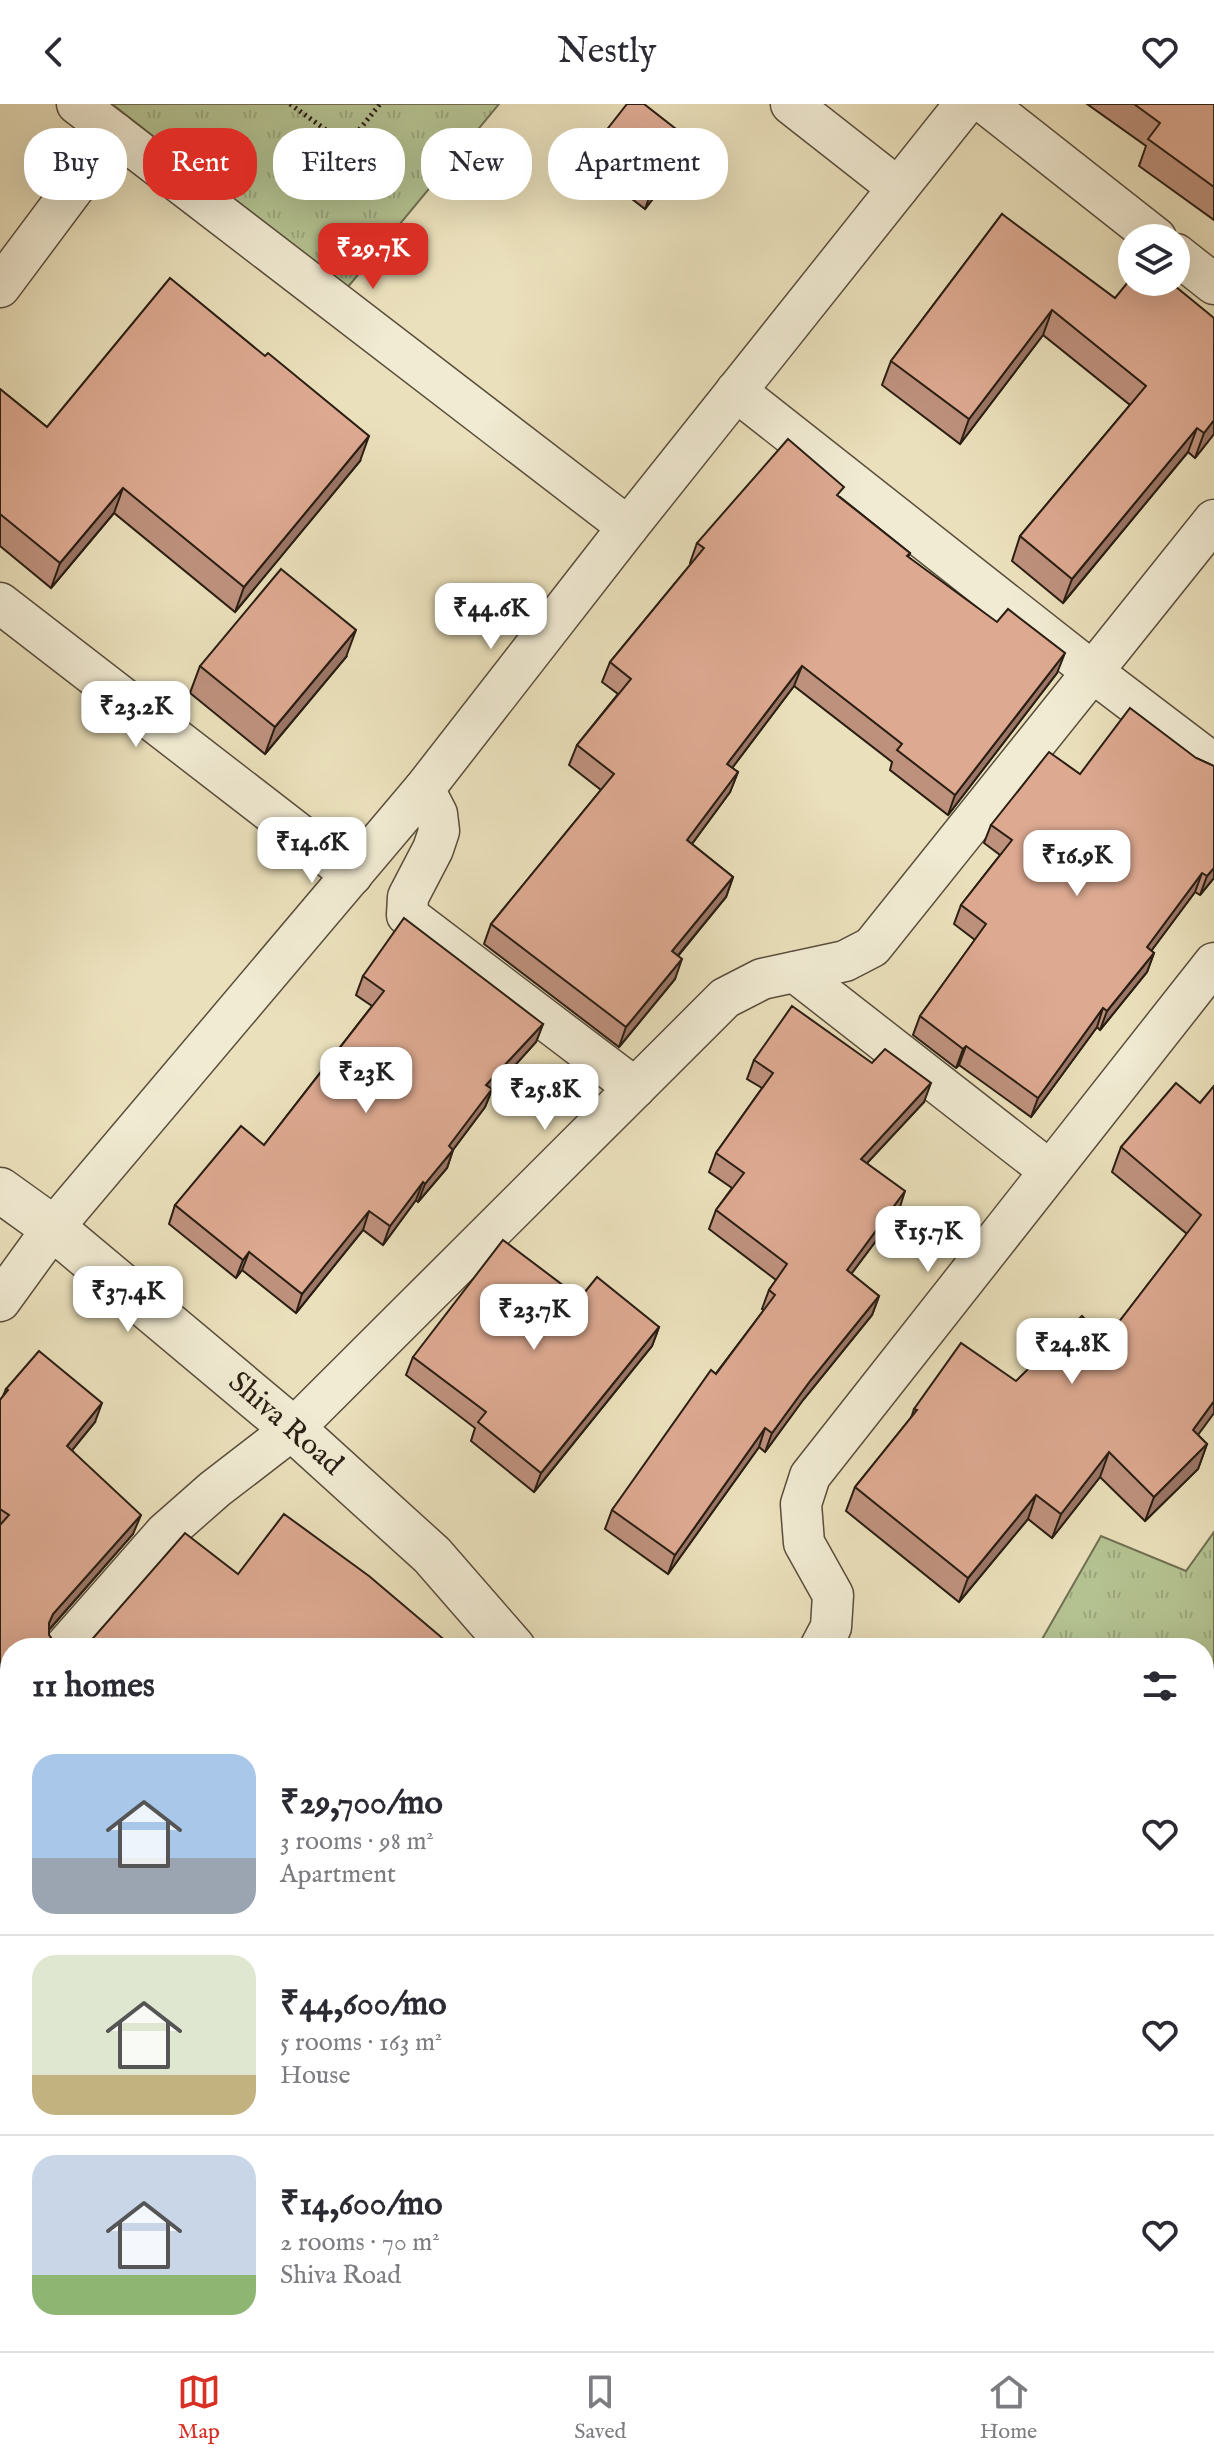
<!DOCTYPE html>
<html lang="en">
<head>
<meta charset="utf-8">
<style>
	:root { --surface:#fff; --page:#f7f7f7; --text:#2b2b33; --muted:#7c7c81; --line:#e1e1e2; --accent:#d93025 }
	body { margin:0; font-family:"IM FELL English",serif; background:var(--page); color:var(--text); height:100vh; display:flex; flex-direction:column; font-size:30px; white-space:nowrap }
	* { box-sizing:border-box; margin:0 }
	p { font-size:26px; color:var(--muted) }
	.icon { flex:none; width:44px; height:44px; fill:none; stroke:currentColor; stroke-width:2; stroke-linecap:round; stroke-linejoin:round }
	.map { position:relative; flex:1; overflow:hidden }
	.panel { position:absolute; left:0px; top:1534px; width:1214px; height:714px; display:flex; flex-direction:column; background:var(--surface); border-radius:32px 32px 0 0; box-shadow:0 8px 32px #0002 }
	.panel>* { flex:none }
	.guide { position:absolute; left:24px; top:24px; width:800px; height:72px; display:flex; gap:16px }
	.fabs { position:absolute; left:1118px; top:120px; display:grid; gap:16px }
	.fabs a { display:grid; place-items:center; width:72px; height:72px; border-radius:50%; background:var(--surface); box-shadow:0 8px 32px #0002; font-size:40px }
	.price { position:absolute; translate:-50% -68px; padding:0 18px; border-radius:16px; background:#fff; color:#222; font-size:26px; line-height:52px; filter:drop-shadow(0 2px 4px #0008) }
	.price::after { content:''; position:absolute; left:50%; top:48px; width:24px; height:18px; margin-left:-12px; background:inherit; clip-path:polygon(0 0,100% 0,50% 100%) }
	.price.on { background:var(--accent); color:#fff }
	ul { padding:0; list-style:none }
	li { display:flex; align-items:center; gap:24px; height:200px; padding:0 32px }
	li+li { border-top:2px solid var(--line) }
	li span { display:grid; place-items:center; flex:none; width:224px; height:160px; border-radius:24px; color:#555 }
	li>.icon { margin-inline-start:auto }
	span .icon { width:96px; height:96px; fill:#fffc; stroke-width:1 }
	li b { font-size:34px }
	h2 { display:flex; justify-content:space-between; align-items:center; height:96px; padding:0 32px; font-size:34px }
	.chip { padding:0 28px; border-radius:32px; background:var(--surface); box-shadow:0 8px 32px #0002; font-size:28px; line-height:72px }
	.chip.on { background:var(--accent); color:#fff }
	header { display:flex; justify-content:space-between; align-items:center; height:104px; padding:0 32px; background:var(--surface); font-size:36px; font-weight:600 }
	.dock { display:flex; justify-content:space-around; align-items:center; height:112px; border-top:2px solid var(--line); background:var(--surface); font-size:22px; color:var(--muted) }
	.dock a { display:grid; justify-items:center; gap:4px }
	.dock .on { color:var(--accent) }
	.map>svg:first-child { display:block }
	.park { fill:url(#park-tufts); stroke:#707052; stroke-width:2 }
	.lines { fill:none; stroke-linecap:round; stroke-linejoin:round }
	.minor-casing { stroke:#5a4e3d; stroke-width:43 }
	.tertiary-casing { stroke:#5a4e3d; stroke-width:47 }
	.trunk-casing { stroke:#2a1e13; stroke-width:47 }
	.path { stroke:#2a1e13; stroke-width:5; stroke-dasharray:2 4; stroke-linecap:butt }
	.minor { stroke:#f1ebd3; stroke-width:40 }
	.tertiary { stroke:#f1ebd3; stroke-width:44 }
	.trunk { stroke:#e5c07e; stroke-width:44 }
	.rail-casing { stroke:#2a1e13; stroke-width:9 }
	.rail { stroke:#f1ebd3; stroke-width:6; stroke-dasharray:18; stroke-linecap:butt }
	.wall { fill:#be917d; stroke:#2a1e13; stroke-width:2 }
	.shaded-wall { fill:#9b7666; stroke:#2a1e13; stroke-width:2 }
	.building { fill:#dda991; stroke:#2a1e13; stroke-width:2 }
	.labels { text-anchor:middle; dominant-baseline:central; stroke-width:6; stroke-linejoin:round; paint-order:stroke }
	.street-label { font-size:30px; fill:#2a1e13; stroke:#f1ebd3 }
</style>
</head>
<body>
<header><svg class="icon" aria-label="back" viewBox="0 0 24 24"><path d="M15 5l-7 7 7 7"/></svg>Nestly<svg class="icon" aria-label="heart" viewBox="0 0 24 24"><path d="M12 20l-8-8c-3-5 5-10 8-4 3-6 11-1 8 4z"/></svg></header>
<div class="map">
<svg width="1214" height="2247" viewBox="0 0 1214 2247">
	<defs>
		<pattern id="park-tufts" width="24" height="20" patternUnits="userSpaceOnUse" patternTransform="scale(2)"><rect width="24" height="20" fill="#b5c392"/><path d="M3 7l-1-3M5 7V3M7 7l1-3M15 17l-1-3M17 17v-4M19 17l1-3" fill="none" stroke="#9ca77d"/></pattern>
	</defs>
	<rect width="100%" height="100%" fill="#eae0bb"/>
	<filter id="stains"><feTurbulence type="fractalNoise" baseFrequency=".0025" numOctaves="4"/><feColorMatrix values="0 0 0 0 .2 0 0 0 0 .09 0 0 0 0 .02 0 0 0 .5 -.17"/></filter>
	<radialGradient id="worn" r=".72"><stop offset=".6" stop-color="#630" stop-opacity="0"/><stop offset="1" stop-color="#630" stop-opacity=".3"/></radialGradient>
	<g class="park">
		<path d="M112,0H499L347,184Z"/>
		<path d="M1214,1428V1647L1204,1654V1544H1037L1101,1432L1186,1467Z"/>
		<path d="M12,2238H336L323,2247H5Z"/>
	</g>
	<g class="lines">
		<g class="minor-casing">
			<g id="minor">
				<path d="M77,0L628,423"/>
				<path d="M791,0L898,84"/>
				<path d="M986,0L1156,134"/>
				<path d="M1176,150L1214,180"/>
				<path d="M0,183L115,29"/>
				<path d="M736,287L1094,569L1214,660"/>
				<path d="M0,499L352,771"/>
				<path d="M424,685L437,710L439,727L433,745L408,793L407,811L635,984"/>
				<path d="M795,868L1050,1067"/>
				<path d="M0,1197L53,1124L424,685L628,423L965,0"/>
				<path d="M64,1544L165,1429L215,1385L293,1325L725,894L762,875L845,857L872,843L1214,416"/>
				<path d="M820,1544L831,1523L833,1491L804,1439L801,1400L810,1372L1214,859"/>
				<path d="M0,1616L10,1605"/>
				<path d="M1204,1697L1214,1689"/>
				<path d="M0,1884L10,1892"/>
				<path d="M1204,2154L1214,2148"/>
				<path d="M0,2232L10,2223"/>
				<path d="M378,2247L392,2238"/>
				<path d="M1054,2247L1069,2238"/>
			</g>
		</g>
		<g class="tertiary-casing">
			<path id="tertiary" d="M0,1086L53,1124L293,1325L432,1451L513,1544"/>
		</g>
		<g class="trunk-casing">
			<g id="trunk">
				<path d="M1204,1915L1214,1908"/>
				<path d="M1204,2014L1214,2007"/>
				<path d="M673,2247L687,2238"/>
				<path d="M838,2247L852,2238"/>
			</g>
		</g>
		<path class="path" d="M290,0L347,41L380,0"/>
		<use href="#minor" class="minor"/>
		<use href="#tertiary" class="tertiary"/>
		<use href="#trunk" class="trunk"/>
		<g class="rail-casing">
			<g id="rail">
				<path d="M1204,1656L1214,1649"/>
				<path d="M1204,1700L1214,1692"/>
				<path d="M384,2247L398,2238"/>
				<path d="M447,2247L461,2238"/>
			</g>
		</g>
		<use href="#rail" class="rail"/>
	</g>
	<g class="wall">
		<path d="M1087,0H1214V116L1139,62L1146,42Z"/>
		<path d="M594,42L683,55L645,105L588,61Z"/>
		<path d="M1002,110L1214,330L1195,354L1188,348L1063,499L1012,457L1020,432L1130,301L1043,231L960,340L882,281L891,257Z"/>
		<path d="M0,285L47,323L360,357L235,508L114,409L51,484L0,442Z"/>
		<path d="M840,393L910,449L908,453L1057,569L948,711L890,666L892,658L794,582L732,664L738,668L730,688L692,740L733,773L726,793L678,852L675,875L619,943L484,840L491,820L601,686L569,661L577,641L618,590L602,578L610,558L691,460L690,459L697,439Z"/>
		<path d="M346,553L265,650L190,589L200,562Z"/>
		<path d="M1196,654L1214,662V774L1200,791L1195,788L1151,847L1154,849L1147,868L1100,926L1097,923L1031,1013L959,961L956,964L913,931L920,912L975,836L954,820L961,801L1000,751L984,739L991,721L1080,670Z"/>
		<path d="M363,872L543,920L536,938L491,988L485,1003L453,1046L447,1064L418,1098L416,1096L383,1141L363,1126L296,1209L242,1166L236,1174L169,1120L175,1101L264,1041L372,902L356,891Z"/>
		<path d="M754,956L924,998L867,1059L899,1106L851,1170L879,1192L872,1211L803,1296L765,1348L759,1343L668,1470L605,1425L612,1406L764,1206L762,1205L769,1186L776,1176L709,1125L716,1106L732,1084L709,1068L716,1049L762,984L747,975Z"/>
		<path d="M1214,982L1198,1331L1207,1340L1198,1365L1145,1417L1100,1373L1052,1434L1028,1415L959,1498L846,1407L855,1383L911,1314L914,1305L1016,1277L1105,1236L1187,1130L1112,1068L1121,1043L1200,999Z"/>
		<path d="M580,1194L659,1223L652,1242L534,1388L471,1337L475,1324L406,1271L413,1253Z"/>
		<path d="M6,1285L95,1318L72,1346L133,1430L49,1526V1531L57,1542L10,1544V1583H4L0,1585V1296L3,1292Z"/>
		<path d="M2,1619H10V1865L4,1861Z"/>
	</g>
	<g class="shaded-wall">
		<path d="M690,36L683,55L645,105L652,86Z"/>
		<path d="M1052,206L1043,231L960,340L969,315Z"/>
		<path d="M1214,316V330L1195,354L1204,329Z"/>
		<path d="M1197,324L1188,348L1063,499L1072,475Z"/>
		<path d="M369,332L360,357L235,508L244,483Z"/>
		<path d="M123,384L114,409L51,484L60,459Z"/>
		<path d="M356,526L346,553L265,650L275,623Z"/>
		<path d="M1065,549L1057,569L948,711L955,691Z"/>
		<path d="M802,562L794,582L720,680L727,660Z"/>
		<path d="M738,668L730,688L680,756L687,736Z"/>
		<path d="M1214,764V774L1200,791L1207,772Z"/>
		<path d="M1202,769L1195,788L1140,862L1147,843Z"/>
		<path d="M733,773L726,793L665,867L672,847Z"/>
		<path d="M1154,849L1147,868L1100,926L1107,907Z"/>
		<path d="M682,855L675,875L619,943L626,923Z"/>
		<path d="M1103,904L1097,923L1031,1013L1038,994Z"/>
		<path d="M543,920L536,938L491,988L485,1003L446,1055L453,1046L447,1064L418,1098L425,1080L486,981Z"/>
		<path d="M966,942L959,961L956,964L963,945Z"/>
		<path d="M931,979L924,998L854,1073L861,1055Z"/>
		<path d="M423,1078L416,1096L383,1141L390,1122Z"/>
		<path d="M905,1087L899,1106L840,1185L847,1166Z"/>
		<path d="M369,1107L363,1126L296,1209L302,1190Z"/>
		<path d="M249,1148L242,1166L236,1174L243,1156Z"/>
		<path d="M879,1192L872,1211L803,1296L765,1348L772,1329L810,1277Z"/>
		<path d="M659,1223L652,1242L534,1388L541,1369Z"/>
		<path d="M1214,1297V1309L1184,1350L1193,1326Z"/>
		<path d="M102,1299L95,1318L60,1361L67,1342Z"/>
		<path d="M765,1324L759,1343L668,1470L675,1451Z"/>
		<path d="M1207,1340L1198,1365L1145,1417L1154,1393Z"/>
		<path d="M1109,1348L1100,1373L1052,1434L1061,1410Z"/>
		<path d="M1036,1391L1028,1415L959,1498L968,1474Z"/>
		<path d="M141,1411L133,1430L46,1529L49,1519L53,1510Z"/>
		<path d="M10,1564V1583H4L0,1585V1570Z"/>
		<path d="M10,1842V1846L4,1861L0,1862V1843Z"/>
		<path d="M10,1986V1996L0,2010L4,1995Z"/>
		<path d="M10,2106V2115L0,2130V2121Z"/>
	</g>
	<g class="building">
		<path d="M627,0H644L690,36L652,86L594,42Z"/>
		<path d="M1134,0H1214V83L1148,35L1160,19Z"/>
		<path d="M1002,110L1115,194L1132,173V178H1170L1214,214V316L1204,329L1197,324L1072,475L1020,432L1146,282L1052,206L969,315L891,257Z"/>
		<path d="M170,174L265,252L268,249L369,332L244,483L123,384L60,459L0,410V285L47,323Z"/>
		<path d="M788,335L844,383L837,391L910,449L907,452L997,518L1008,505L1065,549L955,691L897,646L902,640L802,562L727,660L738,668L687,736L733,773L672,847L682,855L626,923L491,820L614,670L577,641L631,575L610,558L704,444L697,439Z"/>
		<path d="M281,465L356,526L275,623L200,562Z"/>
		<path d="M1130,604L1196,654L1214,662V764L1207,772L1202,769L1147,843L1154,849L1107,907L1103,904L1038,994L966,942L963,945L920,912L986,820L961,801L1012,736L991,721L1049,648L1080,670Z"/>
		<path d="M404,814L543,920L486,981L492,985L449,1042L453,1046L425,1080L423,1078L390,1122L369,1107L302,1190L249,1148L243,1156L175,1101L241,1022L264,1041L384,887L363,872Z"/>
		<path d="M792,902L872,959L885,945L931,979L861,1055L905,1087L847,1166L879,1192L810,1277L772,1329L765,1324L675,1451L612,1406L711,1266L716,1270L775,1191L769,1186L787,1160L716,1106L744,1069L716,1049L773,969L754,956Z"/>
		<path d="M1176,979L1200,999L1214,982V1297L1193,1326L1207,1340L1154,1393L1109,1348L1061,1410L1036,1391L968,1474L855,1383L917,1306L914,1305L961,1239L1016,1277L1082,1212L1105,1236L1201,1111L1121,1043Z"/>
		<path d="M503,1136L580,1194L597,1173L659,1223L541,1369L478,1318L486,1308L413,1253Z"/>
		<path d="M39,1247L102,1299L67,1342L141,1411L53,1510L49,1519V1531L57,1542L60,1544H10V1564L0,1570V1421L9,1411L0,1405V1296L8,1286L6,1285Z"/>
		<path d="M284,1410L369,1472L454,1544H82L88,1540L185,1429L238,1470Z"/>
		<path d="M0,1618L10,1619V1842L0,1843Z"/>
		<path d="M0,1887L3,1891L10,1893V1986L4,1995L10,2000V2106L0,2121Z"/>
	</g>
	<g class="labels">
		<g class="street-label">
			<text transform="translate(285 1320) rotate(41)">Shiva Road</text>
		</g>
	</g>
	<rect width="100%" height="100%" filter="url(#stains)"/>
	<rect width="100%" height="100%" fill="url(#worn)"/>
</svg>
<div class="fabs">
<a><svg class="icon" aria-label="layers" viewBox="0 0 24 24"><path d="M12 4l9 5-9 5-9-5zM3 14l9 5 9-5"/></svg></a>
</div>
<b class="price on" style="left:373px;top:187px">₹29.7K</b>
<b class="price" style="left:491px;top:547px">₹44.6K</b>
<b class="price" style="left:136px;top:645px">₹23.2K</b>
<b class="price" style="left:312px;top:781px">₹14.6K</b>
<b class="price" style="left:1077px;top:794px">₹16.9K</b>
<b class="price" style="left:366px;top:1011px">₹23K</b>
<b class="price" style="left:545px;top:1028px">₹25.8K</b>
<b class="price" style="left:928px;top:1170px">₹15.7K</b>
<b class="price" style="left:128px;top:1230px">₹37.4K</b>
<b class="price" style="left:534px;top:1248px">₹23.7K</b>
<b class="price" style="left:1072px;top:1282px">₹24.8K</b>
<div class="guide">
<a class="chip">Buy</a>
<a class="chip on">Rent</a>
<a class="chip">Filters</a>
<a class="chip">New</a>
<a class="chip">Apartment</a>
</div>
<section class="panel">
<h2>11 homes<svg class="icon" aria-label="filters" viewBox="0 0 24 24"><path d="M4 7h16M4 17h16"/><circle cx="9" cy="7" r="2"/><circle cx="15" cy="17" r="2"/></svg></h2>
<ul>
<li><span style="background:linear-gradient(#a9c7e8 65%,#9aa5b1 0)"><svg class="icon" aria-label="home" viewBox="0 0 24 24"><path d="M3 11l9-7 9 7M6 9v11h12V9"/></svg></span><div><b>₹29,700/mo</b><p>3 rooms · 98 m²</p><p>Apartment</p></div><svg class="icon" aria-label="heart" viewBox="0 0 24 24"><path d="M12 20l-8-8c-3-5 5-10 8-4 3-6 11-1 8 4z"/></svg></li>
<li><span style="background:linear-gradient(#dfe7d0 75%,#c2b280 0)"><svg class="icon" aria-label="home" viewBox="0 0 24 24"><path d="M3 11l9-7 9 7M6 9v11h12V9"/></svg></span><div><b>₹44,600/mo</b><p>5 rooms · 163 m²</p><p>House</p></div><svg class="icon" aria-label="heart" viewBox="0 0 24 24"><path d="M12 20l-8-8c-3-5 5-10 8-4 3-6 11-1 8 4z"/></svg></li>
<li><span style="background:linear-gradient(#c9d6e8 75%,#8fb573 0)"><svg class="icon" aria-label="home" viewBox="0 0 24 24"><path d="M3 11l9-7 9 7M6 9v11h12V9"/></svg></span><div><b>₹14,600/mo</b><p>2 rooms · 70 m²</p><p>Shiva Road</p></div><svg class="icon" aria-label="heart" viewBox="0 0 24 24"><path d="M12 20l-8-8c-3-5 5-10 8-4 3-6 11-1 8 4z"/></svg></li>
</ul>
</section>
</div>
<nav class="dock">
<a class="on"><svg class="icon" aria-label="map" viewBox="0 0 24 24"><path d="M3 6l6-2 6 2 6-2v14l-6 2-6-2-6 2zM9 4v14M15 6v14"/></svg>Map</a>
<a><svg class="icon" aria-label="saved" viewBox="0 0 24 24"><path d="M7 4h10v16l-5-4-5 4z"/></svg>Saved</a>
<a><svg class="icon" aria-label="home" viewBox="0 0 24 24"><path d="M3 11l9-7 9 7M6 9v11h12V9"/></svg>Home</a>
</nav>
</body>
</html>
